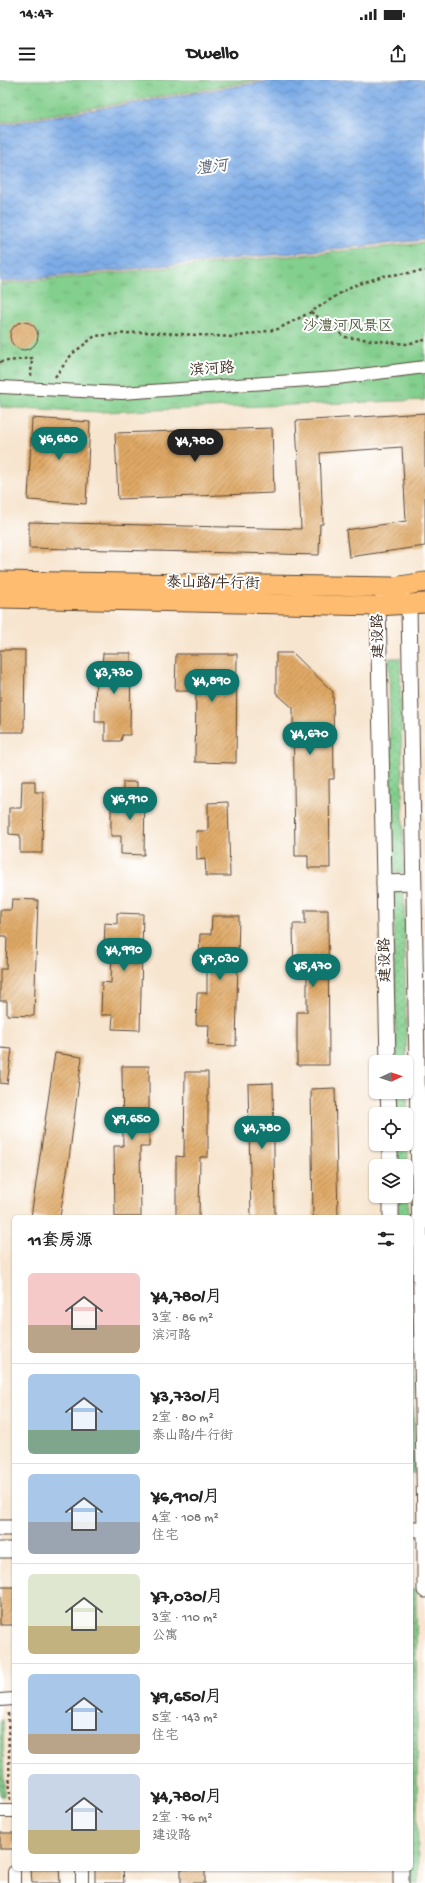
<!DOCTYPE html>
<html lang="zh">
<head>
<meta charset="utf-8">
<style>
	:root { --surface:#fff; --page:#f2f2f2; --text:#222; --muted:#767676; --line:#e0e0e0; --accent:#0f766e }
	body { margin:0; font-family:"Gochi Hand","LXGW WenKai TC",sans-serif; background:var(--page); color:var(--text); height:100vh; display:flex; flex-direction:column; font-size:15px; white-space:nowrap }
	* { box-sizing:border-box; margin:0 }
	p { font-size:13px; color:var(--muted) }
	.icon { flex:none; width:22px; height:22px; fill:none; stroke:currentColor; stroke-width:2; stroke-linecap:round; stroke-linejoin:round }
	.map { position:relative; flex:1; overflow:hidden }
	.details { position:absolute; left:12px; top:1135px; width:401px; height:656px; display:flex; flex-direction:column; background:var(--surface); border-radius:6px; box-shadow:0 1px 3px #0004 }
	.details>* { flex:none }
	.needle { width:26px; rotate:87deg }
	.controls { position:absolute; left:369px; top:975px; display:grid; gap:8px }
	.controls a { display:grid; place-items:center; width:44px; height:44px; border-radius:6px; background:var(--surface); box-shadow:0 1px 3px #0004; font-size:20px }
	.price { position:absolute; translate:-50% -34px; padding:0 9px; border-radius:14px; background:var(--accent); color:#fff; font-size:13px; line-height:26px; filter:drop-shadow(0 1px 2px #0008) }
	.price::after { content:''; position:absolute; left:50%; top:24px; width:12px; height:9px; margin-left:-6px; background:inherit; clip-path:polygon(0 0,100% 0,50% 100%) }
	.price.selected { background:#222; color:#fff }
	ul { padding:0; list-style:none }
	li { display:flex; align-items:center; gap:12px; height:100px; padding:0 16px }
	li+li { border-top:1px solid var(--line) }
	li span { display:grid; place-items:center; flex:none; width:112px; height:80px; border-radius:6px; color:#555 }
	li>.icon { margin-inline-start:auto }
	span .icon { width:48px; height:48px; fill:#fffc; stroke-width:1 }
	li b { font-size:17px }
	h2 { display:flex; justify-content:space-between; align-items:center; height:48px; padding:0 16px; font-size:17px }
	.status { display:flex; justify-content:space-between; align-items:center; height:28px; padding:0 20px; background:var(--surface); direction:ltr }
	.status svg { height:11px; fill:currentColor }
	header { display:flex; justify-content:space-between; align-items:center; height:52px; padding:0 16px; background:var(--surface); font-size:18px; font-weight:700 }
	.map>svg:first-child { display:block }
	.grass { fill:url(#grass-dots); stroke:#5f7c56 }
	.park { fill:url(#park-tufts); stroke:#5f7c56 }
	.water { fill:url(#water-waves); stroke:#5c6a82 }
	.building { fill:url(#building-hatch) }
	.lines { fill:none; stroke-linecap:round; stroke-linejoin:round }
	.minor-casing { stroke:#574639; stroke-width:14 }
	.tertiary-casing { stroke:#574639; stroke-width:17 }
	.primary-casing { stroke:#574639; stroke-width:21 }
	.path { stroke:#574639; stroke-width:2.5; stroke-dasharray:3 3; stroke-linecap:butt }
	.minor { stroke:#fff; stroke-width:12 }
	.tertiary { stroke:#fff; stroke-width:15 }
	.primary { stroke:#fdbc70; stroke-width:19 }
	.labels { text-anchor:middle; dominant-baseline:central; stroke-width:4; stroke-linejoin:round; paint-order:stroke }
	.park-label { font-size:15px; fill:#515c3f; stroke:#fff }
	.street-label { font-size:15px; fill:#3b2a1e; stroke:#fff }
	.water-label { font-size:16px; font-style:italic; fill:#555e6e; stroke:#fff }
</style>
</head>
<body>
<div class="status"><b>14:47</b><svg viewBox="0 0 49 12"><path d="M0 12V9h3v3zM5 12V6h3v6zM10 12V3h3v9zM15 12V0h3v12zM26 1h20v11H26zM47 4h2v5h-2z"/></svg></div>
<header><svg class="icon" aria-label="menu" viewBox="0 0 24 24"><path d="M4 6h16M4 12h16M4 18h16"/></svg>Dwello<svg class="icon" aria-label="share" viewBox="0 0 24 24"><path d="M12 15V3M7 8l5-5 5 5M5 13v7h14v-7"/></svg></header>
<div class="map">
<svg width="425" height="1803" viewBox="0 0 425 1803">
	<defs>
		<pattern id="grass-dots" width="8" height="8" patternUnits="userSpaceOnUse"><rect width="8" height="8" fill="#83cf8d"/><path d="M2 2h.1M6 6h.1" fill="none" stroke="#6ca873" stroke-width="1.8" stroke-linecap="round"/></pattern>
		<pattern id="park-tufts" width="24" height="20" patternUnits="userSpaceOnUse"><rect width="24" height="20" fill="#83cf8d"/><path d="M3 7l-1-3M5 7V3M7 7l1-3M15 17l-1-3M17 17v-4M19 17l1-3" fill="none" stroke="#6ca873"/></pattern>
		<pattern id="water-waves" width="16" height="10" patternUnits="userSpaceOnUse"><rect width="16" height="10" fill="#7cabe6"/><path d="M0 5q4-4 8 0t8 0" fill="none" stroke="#678bba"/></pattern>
		<pattern id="building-hatch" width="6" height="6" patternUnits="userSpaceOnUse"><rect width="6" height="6" fill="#dfa966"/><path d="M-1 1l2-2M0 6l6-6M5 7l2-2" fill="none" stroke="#b68a53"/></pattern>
	</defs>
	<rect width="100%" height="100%" fill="#fff"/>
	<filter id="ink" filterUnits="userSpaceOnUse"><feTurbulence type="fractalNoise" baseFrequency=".025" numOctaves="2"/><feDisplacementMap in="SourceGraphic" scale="8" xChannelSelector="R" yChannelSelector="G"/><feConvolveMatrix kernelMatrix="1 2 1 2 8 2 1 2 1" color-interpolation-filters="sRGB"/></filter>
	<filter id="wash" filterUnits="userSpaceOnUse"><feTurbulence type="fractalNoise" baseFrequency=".012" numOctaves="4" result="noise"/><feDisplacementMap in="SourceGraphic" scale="16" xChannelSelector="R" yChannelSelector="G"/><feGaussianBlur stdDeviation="0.9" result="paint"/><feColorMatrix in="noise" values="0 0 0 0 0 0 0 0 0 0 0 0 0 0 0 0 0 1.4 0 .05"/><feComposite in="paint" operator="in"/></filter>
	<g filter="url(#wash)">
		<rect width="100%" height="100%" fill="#f7e5cf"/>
		<g class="grass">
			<path d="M400,578L404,792H392L389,578Z"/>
			<path d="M393,812H404L409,1137H398V1116H406V1086H397V1064H406V1034H397L396,1012H406V982H396Z"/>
			<path d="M411,1205L415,1393H411Z"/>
			<path d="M411,1510H416L418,1803H408V1789H411Z"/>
			<path d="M0,1639H3L4,1716H0Z"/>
		</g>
		<g class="park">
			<path d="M0,0H260L0,43Z"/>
			<path d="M425,163V320L100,332L0,327V204Z"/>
		</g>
		<path class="water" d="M273,0H425V160L0,202V45Z"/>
		<g id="blocks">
			<g class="building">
				<circle cx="24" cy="256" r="14"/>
				<path d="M425,333V466L349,477L346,450L406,441L402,367L320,373L323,444H320L319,475L29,468V442L301,449L296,341Z"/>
				<path d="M32,338L90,342L86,424L28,420Z"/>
				<path d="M272,348L274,413L118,419L115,353Z"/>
				<path d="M0,570H25L24,652H0Z"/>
				<path d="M103,573H131L130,655H122L121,661H105V642H95L96,587H102Z"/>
				<path d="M276,573H293L333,612L334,699H329L330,788H308V776H295L293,628L276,613Z"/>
				<path d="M176,574H237L236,683L195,682L196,611H175Z"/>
				<path d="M22,701H35V712H43L42,773H20V755L9,754V728H21Z"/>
				<path d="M123,702H137V713H145L144,775L121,774V756H111V729H123Z"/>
				<path d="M228,722L230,796H206L205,779L197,780L196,751H208V723Z"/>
				<path d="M12,819L38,820L34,936L7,935V921H0V889H6L7,856H0V830H11Z"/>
				<path d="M305,830H328L329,985H297V932H307V896H294L293,844H305Z"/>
				<path d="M117,833L143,834L140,950L112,949L113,935H101L102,902L111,903L112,870H104L105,843L117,844Z"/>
				<path d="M212,836H239L236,966L208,965L209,945H196L197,913H207V881H199L200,854H211Z"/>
				<path d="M0,968L12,969L7,1004L0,1003Z"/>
				<path d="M55,973L82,977L69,1079L60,1137H31Z"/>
				<path d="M122,986H149V1067H140L141,1137H115L114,1066H123Z"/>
				<path d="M185,992H208V1077H200L199,1137H176V1076L184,1077Z"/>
				<path d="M273,1003L275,1137H251L248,1004Z"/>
				<path d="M335,1008L338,1137H313L311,1009Z"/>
				<rect x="0" y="1507" width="14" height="38"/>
				<rect x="0" y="1753" width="14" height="16"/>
				<path d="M31,1789H59L60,1803H32Z"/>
				<path d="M95,1789H123L124,1803H95Z"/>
				<rect x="181" y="1789" width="24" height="14"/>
			</g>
		</g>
	</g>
	<g filter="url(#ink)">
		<use href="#blocks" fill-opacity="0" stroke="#574639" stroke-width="1"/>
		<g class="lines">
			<g class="minor-casing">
				<g id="minor">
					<path d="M0,307L122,313L337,298L425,287"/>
					<path d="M0,1620L14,1619"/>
					<path d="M0,1731H14"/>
					<path d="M14,1803V1792"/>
					<path d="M82,1803V1790"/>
				</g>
			</g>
			<g class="tertiary-casing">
				<g id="tertiary">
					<path d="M401,516L409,526L425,1448"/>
					<path d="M385,518L378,526L388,982"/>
					<path d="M384,803L413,802"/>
					<path d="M388,1012L389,1034"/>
					<path d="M390,1064V1086"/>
					<path d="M391,1116V1137"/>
					<path d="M0,1448H14"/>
					<path d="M411,1449H425"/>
					<path d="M425,1451V1510"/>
					<path d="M0,1470H14"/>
					<path d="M401,1789V1803"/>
				</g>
			</g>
			<g class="primary-casing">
				<g id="primary">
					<path d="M0,501L394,507L425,502"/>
					<path d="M0,518L378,526L425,523"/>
				</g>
			</g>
			<g class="path">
				<path d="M311,232L345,257L406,264L425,260"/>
				<path d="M0,282L32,278L31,296"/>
				<path d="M55,297L72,274L95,256L143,252L234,257L278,249L311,232L350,207L383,196L425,191"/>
				<path d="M8,1633L10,1720"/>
			</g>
			<use href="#minor" class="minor"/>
			<use href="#tertiary" class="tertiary"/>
			<use href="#primary" class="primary"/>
		</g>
	</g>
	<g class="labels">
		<g class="park-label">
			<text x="348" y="247">沙澧河风景区</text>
		</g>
		<g class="street-label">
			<text transform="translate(212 290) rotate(-4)">滨河路</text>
			<text transform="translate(213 504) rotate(1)">泰山路/牛行街</text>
			<text transform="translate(379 556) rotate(-91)">建设路</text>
			<text transform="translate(386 880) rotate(-91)">建设路</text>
		</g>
		<g class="water-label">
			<text transform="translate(212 89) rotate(-7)">澧河</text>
		</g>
	</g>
</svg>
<div class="controls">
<a><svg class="needle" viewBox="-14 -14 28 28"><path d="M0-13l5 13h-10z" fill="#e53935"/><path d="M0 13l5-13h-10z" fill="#767676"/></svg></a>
<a><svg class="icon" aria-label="locate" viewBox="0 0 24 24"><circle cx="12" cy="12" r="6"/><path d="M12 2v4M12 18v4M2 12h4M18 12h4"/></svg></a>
<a><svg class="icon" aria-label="layers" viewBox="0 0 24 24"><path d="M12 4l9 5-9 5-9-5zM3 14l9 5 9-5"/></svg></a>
</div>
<b class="price" style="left:59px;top:381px">¥6,680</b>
<b class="price selected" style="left:195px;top:383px">¥4,780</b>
<b class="price" style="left:114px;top:615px">¥3,730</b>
<b class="price" style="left:212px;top:623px">¥4,890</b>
<b class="price" style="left:310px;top:676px">¥4,670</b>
<b class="price" style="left:130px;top:741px">¥6,910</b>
<b class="price" style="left:124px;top:892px">¥4,990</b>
<b class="price" style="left:220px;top:901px">¥7,030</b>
<b class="price" style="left:313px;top:908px">¥5,470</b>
<b class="price" style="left:132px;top:1061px">¥9,650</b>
<b class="price" style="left:262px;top:1070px">¥4,780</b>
<section class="details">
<h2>11套房源<svg class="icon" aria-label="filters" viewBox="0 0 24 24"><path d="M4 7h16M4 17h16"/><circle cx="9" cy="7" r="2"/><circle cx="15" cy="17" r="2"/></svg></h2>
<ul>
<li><span style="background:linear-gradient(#f6c9c9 65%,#b9a48a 0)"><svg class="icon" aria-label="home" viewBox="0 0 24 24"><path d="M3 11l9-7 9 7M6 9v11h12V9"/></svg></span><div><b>¥4,780/月</b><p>3室 · 86 m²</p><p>滨河路</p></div></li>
<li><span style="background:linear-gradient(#a9c7e8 70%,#7fa58c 0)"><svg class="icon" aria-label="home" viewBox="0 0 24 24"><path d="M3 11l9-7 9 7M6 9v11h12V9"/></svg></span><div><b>¥3,730/月</b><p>2室 · 80 m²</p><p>泰山路/牛行街</p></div></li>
<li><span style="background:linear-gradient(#a9c7e8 60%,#9aa5b1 0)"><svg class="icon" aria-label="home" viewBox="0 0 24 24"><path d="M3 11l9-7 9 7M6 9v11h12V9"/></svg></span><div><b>¥6,910/月</b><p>4室 · 108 m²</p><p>住宅</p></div></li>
<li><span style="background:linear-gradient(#dfe7d0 65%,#c2b280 0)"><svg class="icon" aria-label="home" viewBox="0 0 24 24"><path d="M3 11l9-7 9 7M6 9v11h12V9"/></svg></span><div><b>¥7,030/月</b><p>3室 · 110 m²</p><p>公寓</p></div></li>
<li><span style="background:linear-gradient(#a9c7e8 75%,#b9a48a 0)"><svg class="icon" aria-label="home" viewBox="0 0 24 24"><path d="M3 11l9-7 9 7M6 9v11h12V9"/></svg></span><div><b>¥9,650/月</b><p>5室 · 143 m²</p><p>住宅</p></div></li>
<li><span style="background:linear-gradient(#c9d6e8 70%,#c2b280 0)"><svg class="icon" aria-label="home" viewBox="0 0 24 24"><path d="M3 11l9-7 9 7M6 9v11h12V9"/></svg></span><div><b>¥4,780/月</b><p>2室 · 76 m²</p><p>建设路</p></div></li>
</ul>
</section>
</div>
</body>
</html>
